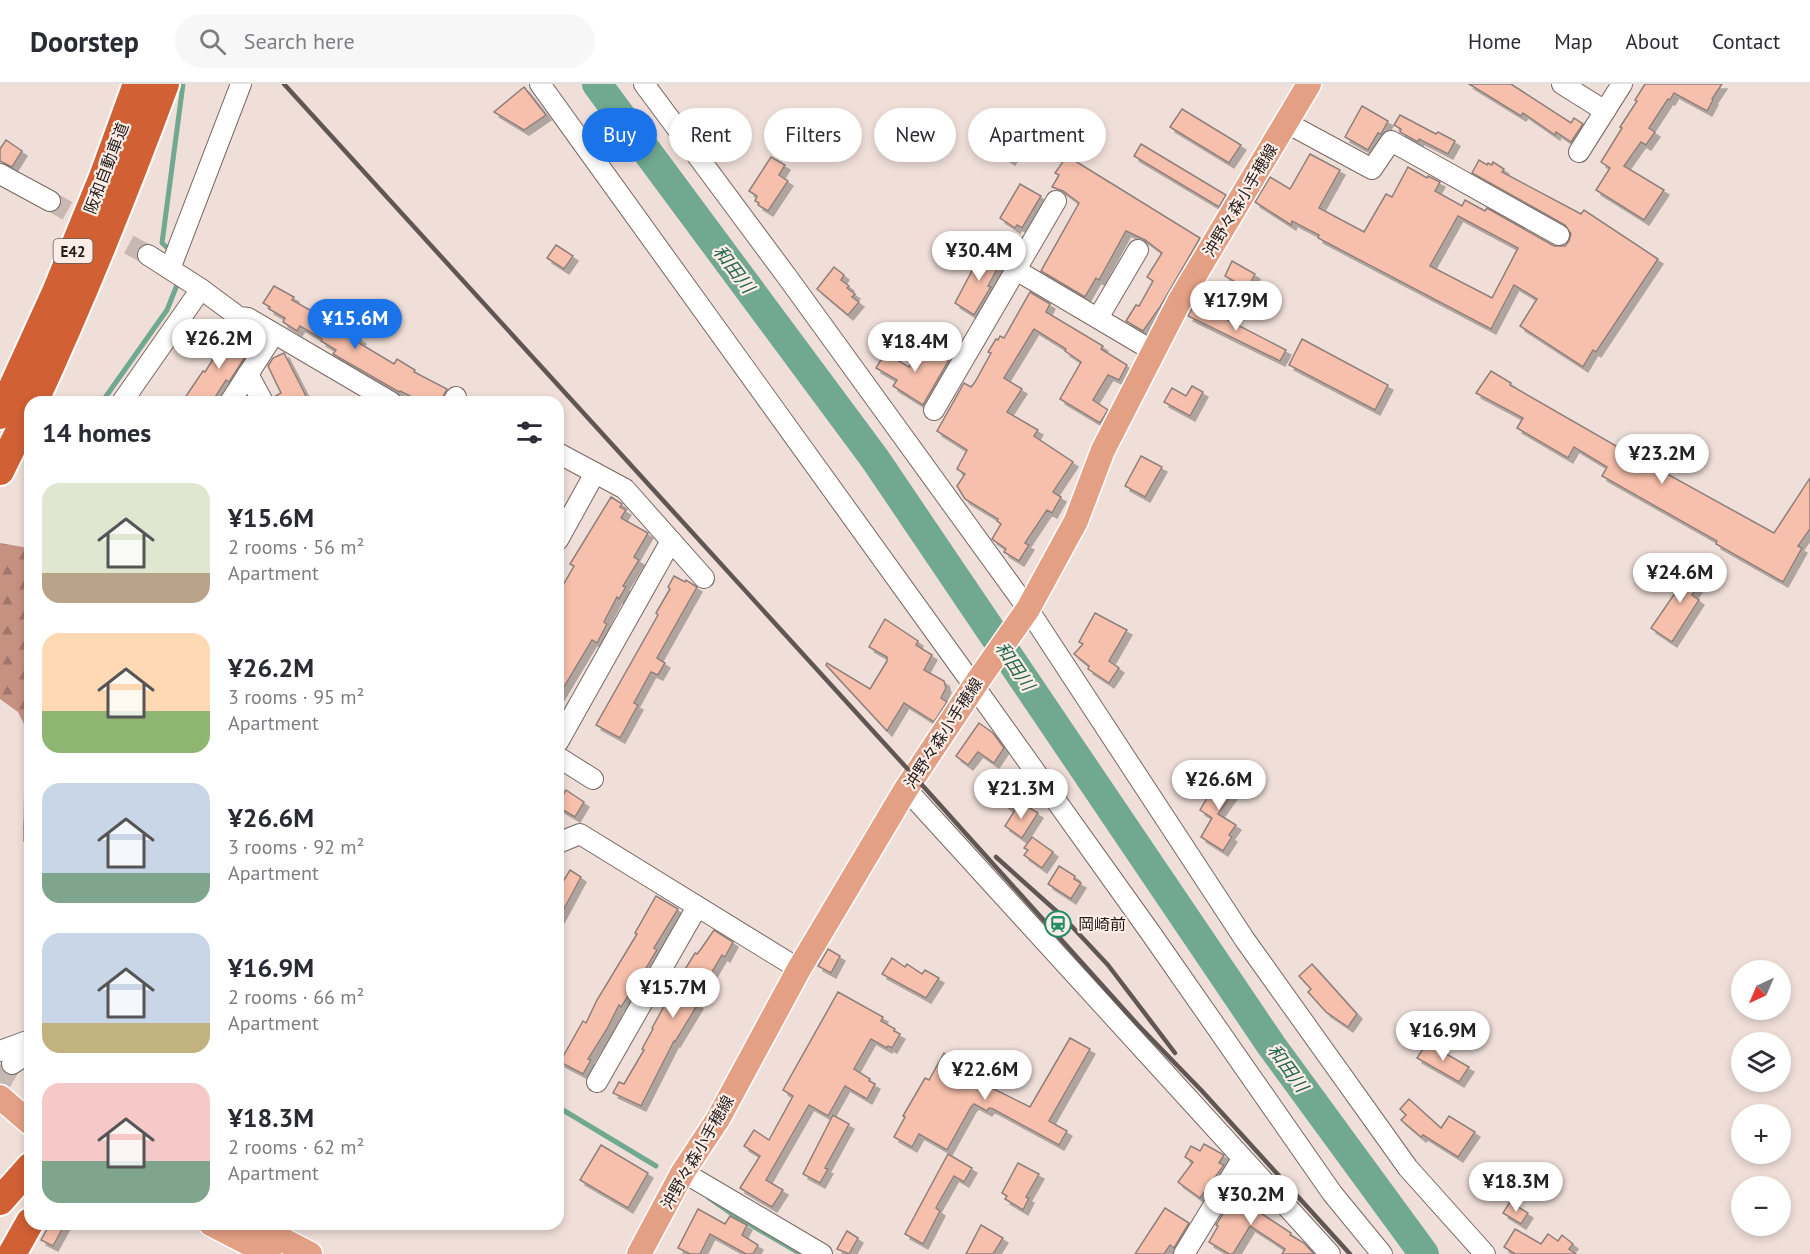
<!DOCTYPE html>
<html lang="en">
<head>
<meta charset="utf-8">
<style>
	:root { --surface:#fff; --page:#f7f7f7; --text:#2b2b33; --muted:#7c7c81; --line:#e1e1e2; --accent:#1a73e8 }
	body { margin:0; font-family:"PT Sans","Noto Sans JP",sans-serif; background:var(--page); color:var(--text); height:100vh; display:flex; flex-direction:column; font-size:22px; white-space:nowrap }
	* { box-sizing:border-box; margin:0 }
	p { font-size:20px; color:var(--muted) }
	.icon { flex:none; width:33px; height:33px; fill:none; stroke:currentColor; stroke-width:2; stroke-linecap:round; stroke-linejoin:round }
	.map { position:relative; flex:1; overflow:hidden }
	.drawer { position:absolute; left:24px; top:312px; width:540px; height:834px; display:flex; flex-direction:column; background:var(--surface); border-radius:18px; box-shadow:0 3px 9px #0003 }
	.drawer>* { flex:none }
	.banner { position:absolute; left:582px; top:24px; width:570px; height:54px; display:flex; gap:12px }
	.needle { width:39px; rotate:224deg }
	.buttons { position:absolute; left:1731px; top:876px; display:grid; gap:12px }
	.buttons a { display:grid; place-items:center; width:60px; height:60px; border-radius:50%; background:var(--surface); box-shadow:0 3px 9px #0003; font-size:30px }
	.price { position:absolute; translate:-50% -51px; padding:0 14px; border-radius:21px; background:#fff; color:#222; font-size:20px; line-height:39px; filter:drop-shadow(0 2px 3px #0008) }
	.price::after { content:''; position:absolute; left:50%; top:36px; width:18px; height:14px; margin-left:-9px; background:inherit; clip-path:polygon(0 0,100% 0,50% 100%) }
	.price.selected { background:var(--accent); color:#fff }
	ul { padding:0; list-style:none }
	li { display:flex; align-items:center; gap:18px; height:150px; padding:0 18px }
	li span { display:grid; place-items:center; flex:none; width:168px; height:120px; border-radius:18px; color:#555 }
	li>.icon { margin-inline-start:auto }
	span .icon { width:72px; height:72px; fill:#fffc; stroke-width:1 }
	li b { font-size:26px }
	h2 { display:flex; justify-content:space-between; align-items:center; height:72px; padding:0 18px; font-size:26px }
	.chip { padding:0 21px; border-radius:27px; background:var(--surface); box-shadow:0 3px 9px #0003; font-size:21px; line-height:54px }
	.chip.selected { background:var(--accent); color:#fff }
	header { display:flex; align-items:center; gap:36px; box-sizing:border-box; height:84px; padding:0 30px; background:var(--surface); border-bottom:2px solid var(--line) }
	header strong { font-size:28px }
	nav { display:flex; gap:33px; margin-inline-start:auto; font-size:21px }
	.search { width:420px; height:54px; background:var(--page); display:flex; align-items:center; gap:15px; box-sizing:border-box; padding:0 21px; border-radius:33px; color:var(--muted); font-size:22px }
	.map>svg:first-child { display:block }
	.forest { fill:url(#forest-firs) }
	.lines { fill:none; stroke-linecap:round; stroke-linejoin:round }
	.stream { stroke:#70a890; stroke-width:5 }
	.river { stroke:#70a890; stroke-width:30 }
	.building { fill:#f7c0ac; stroke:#8e7f7a; stroke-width:1.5; fill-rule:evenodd; filter:url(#shadow) }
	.minor-tunnel { stroke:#c7b8b3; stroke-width:20; stroke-dasharray:20 10; stroke-linecap:butt }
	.minor-casing { stroke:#776863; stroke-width:22 }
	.major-casing { stroke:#fff; stroke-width:27 }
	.highway-casing { stroke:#fff; stroke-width:32 }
	.minor { stroke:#fff; stroke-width:20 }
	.major { stroke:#e3a085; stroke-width:24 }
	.highway { stroke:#d16034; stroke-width:28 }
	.rail { stroke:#605754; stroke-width:4.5 }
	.labels { text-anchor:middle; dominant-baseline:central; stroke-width:4.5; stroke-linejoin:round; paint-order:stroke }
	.shield { fill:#fdede7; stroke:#645b58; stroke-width:1.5 }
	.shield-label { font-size:15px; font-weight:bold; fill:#221c1a }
	.street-label { font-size:16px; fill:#221c1a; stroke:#fdede7 }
	.poi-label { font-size:16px; fill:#221c1a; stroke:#fdede7; text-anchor:start }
	.water-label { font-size:18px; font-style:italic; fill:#22664d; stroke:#fdede7 }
</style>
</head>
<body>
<header>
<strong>Doorstep</strong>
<div class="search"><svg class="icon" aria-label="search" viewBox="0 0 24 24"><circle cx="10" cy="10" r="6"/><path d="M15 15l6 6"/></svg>Search here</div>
<nav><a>Home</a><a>Map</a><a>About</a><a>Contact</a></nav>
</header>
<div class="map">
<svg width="1810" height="1170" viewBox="0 0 1810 1170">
	<defs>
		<pattern id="forest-firs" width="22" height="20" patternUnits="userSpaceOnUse" patternTransform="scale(1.5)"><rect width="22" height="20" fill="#c69280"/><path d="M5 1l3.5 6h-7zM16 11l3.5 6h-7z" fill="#a07668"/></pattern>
		<filter id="shadow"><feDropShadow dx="5" dy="5" stdDeviation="0" flood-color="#0004"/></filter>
	</defs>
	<rect width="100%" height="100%" fill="#f0dfd9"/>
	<g class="forest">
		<path d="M0,459L23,463L30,467V652L18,628L0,615Z"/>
		<path d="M30,691V764L23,757L24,708Z"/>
	</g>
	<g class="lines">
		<g class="stream">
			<path d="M173,169L162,159L183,0"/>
			<path d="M102,318L167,226L179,196"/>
			<path d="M558,1023L656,1082"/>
			<path d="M709,1114L732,1130L801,1170"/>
		</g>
		<path class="river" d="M597,0L875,375L1271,961L1424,1170"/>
	</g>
	<g class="building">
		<path d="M1469,0H1511L1571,39L1574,34L1583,40L1571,58L1556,48L1555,51L1523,29L1521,32Z"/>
		<path d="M1645,0H1722L1712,15L1713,16L1707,27L1674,9L1670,16L1668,15L1649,44L1655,48L1646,61L1641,58L1624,82L1664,106L1644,136L1596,106L1610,84L1601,78L1622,44L1620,43L1637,17L1635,16Z"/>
		<path d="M524,3L546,31L524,46L494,28Z"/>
		<path d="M1362,22L1388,37L1381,50L1378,49L1368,66L1345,53Z"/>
		<path d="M1182,25L1241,61L1229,79L1170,43Z"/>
		<path d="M1400,31L1436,50L1438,48L1455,57L1448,70L1419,55L1418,58L1400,48L1401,45L1394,41Z"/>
		<path d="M989,32L1024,53L1010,76L975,55Z"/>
		<path d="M6,56L22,67L12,83L0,77V65Z"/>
		<path d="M1141,60L1226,111L1219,123L1134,72Z"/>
		<path d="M1310,70L1340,86L1319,124L1364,148L1386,110L1392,113L1408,83L1427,94L1428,92L1440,98L1435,107L1462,122L1465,116L1485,127L1487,124L1554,162H1565L1569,157L1571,150L1565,141L1472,89L1479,76L1487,81L1488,79L1492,81L1493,78L1504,85L1502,88L1581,130L1584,126L1658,175L1596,268L1593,266L1583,283L1520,242L1537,215L1514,201L1491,245L1318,154L1319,151L1292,137L1291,141L1255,118L1270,93L1290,105ZM1458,132L1518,164L1492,214L1430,182Z"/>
		<path d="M1067,72L1200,154L1160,223L1143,247L1126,237L1136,221L1139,222L1153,197L1147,193L1162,169L1145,156L1126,147L1099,196L1096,194L1085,213L1041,187L1079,119L1063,107L1052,103L1059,91L1055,89Z"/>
		<path d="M771,73L785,81L779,91L788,97L768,127L758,121L759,119L755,117L757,112L749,107Z"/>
		<path d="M1020,100L1041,112L1022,144L1017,141L1015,144L1000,134Z"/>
		<path d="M556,161L573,172L564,185L547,174Z"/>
		<path d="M984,164L1003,174L988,202L991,203L974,231L955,219Z"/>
		<path d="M1232,177L1255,190L1247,205L1225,192Z"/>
		<path d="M834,183L844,191L841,196L849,202L847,204L855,210L852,213L859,218L848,231L817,205Z"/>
		<path d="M274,202L294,213L292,216L361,255L359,259L394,280L397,275L415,286L414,288L447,305L440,318H422L400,307L399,308L333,270L336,266L321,257L322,255L300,242L297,247L283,238L285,234L269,225L270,223L263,219Z"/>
		<path d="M1030,208L1050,220L1046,228L1103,262L1101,265L1127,281L1119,296L1108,291L1093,316L1108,326L1100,339L1060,315L1081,278L1065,267L1066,265L1034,245L1004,294L1022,305L1007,328L1038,346L1034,352L1073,378L1053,408L1061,413L1052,429L1047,426L1025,459L1029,461L1019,477L1004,468L1006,465L992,455L1001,440L997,437L998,435L965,415L957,402L965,390L957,385L967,366L937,347L964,299L971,303L975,298L991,269L988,268L996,255L998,256L1000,252L1004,254Z"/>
		<path d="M1195,219L1286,266L1280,277L1188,232Z"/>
		<path d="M230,248L252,262L229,298L226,296L212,318H182L203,287L205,288Z"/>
		<path d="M1302,255L1388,301L1375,326L1289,281Z"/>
		<path d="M922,260L949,276L923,321L893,302L897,296L876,284L885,269L909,283Z"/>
		<path d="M284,269L306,312L295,318H275L274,313L281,309L268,282L273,274Z"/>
		<path d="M1491,287L1511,299L1510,301L1623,366L1626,360L1643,369L1640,375L1774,449L1810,394V445L1798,462L1802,464L1783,498L1716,460L1717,457L1602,392L1607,383L1574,363L1568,374L1517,344L1523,334L1476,309Z"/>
		<path d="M1192,302L1203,308L1190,332L1164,318L1172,304L1186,312Z"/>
		<path d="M1141,372L1162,383L1145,413L1125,402Z"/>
		<path d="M611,413L622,420L620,423L626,426L621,434L648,449L634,473L639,476L623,502L626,503L619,515L617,513L604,538L607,540L597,559L592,556L558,613V510L574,482L570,480Z"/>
		<path d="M1697,477L1709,485L1692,511L1699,516L1672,558L1651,544Z"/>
		<path d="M674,492L685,498L686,496L697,503L657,574L665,579L658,591L651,588L634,619L638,621L620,654L596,641L658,531L656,529L670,505L668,503Z"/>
		<path d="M1095,529L1127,546L1109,577L1119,584L1109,599L1088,585L1089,582L1074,570L1083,560L1079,558Z"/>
		<path d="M885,535L918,557L916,561L932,571L924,586L944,597L946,604L941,614L947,618L934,638L904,619L887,647L826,581L827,579L870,605L887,577V573L869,563Z"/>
		<path d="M979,639L993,649L1004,664L994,679L978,668L968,681L956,672Z"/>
		<path d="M1219,686L1234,695L1231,700L1237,703L1218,730L1236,741L1229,751L1232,753L1223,767L1201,753L1212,734L1200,726L1213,704L1210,702Z"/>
		<path d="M997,693L1020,710L1010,724L987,707Z"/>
		<path d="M566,706L584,718L575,733L558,723V719Z"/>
		<path d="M1020,718L1038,729L1022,754L1005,742Z"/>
		<path d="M1032,753L1053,768L1042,784L1024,771L1028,766L1024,764Z"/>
		<path d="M1059,782L1075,792L1074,795L1081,799L1071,815L1048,800Z"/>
		<path d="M570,786L581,793L558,836V806Z"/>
		<path d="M656,812L678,825L654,864L657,866L648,881L621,923L619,921L607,945L588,975L591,976L583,990L560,978L583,937L586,939L597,916L637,850L635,849Z"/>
		<path d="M714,846L733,858L725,873L722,871L709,893L696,918L698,920L675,958L674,957L641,1022L613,1009L619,998L624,1000L644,966L642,965L653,945L652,944L678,897L695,869L697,870L701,865Z"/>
		<path d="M828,865L840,872L831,889L818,882Z"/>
		<path d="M892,874L905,883L907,880L922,890L925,886L939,894L926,914L882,890Z"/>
		<path d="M1312,880L1357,930L1348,943L1326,928L1308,908L1311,905L1299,892Z"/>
		<path d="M838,908L883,933L881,937L895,945L894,947L900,950L892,964L888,962L887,964L871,955L854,985L870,995L869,997L875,1000L867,1015L845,1002L828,1032L809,1021L766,1096L783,1106L772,1123L740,1104L760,1072L744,1062L754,1046L769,1056L793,1012L783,1006Z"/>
		<path d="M1070,954L1090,965L1049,1037L1067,1047L1059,1061L993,1025L989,1024L987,1027L974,1020L971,1023L947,1066L919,1050L912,1063L894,1053L905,1033L903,1032L925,994L929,996L944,969L960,979L955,987L985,1004L986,1001L1030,1023Z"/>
		<path d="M1427,959L1469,983L1459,998L1417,974Z"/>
		<path d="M1409,1015L1441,1044L1449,1032L1475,1048L1458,1073L1423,1051L1421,1053L1401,1036L1406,1031L1400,1025Z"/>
		<path d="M833,1031L849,1040L825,1084L828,1085L820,1099L803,1090Z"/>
		<path d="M1204,1060L1224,1071L1219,1079L1224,1081L1200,1114L1178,1098L1193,1078L1185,1073L1191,1062L1200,1067Z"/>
		<path d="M601,1061L648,1089L628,1124L580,1096Z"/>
		<path d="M948,1070L972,1084L964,1098L954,1092L938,1120L936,1124L940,1127L923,1160L905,1150Z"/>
		<path d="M1018,1079L1039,1090L1026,1113L1029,1114L1023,1126L1005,1115L1007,1112L1002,1109Z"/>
		<path d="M1242,1099L1258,1109L1250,1122L1291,1149L1290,1151L1304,1159L1314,1170H1282L1285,1165L1250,1142L1233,1170H1229L1209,1158L1218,1142L1216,1141Z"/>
		<path d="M1510,1118L1528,1129L1521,1140L1503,1129Z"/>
		<path d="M1165,1124L1189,1139L1174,1164L1170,1161L1164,1170H1135Z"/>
		<path d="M698,1125L725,1140L730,1132L747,1141L742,1151L758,1161L753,1170H746L710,1150L700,1170H690L678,1164Z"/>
		<path d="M50,1140H65L53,1162L41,1156Z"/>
		<path d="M981,1141L1003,1154L993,1170H966Z"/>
		<path d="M1515,1145L1541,1160L1548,1150L1558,1157L1562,1151L1573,1160L1569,1165L1576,1170H1515L1504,1163Z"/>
		<path d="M847,1147L858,1154L849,1170L837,1165Z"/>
	</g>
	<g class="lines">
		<g class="minor-tunnel">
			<path d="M50,117L148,171"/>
			<path d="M0,1000L12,980"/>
		</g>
		<g class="minor-casing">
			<g id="minor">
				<path d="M540,0L974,602L1150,848L1332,1109L1382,1170"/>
				<path d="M644,0L788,194L1028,525L1245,856L1408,1084L1485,1170"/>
				<path d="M1562,0L1605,27"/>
				<path d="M1287,39L1372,85L1391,57L1559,151"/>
				<path d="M1579,68L1622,0"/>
				<path d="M0,90L50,117"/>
				<path d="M148,171L201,205L239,233L248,234L391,318"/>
				<path d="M170,185L241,0"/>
				<path d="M1016,186L1153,267"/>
				<path d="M1098,234L1138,166"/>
				<path d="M248,290L263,318"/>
				<path d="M122,318L201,205"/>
				<path d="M230,318L274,250"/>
				<path d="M453,318L456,313"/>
				<path d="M934,326L1056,117"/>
				<path d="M558,369L625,405L704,494"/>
				<path d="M558,456L595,389"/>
				<path d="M558,658L671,457"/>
				<path d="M558,673L593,695"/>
				<path d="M906,705L1330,1170"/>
				<path d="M558,759L580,750L799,885"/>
				<path d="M0,967L30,956"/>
				<path d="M12,980L30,968"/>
				<path d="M597,998L697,823"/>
				<path d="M683,1088L822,1170"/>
				<path d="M1184,1170L1242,1075"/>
			</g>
		</g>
		<g class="major-casing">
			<g id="major">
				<path d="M0,1013L30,1039"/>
				<path d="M211,1140L269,1170"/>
				<path d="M252,1140L310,1170"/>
				<path d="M639,1170L683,1088L718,1035L799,885L906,705L979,595L1028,525L1076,437L1103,366L1180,216L1309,0"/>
			</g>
		</g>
		<g class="highway-casing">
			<g id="highway">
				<path d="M34,318C82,214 125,108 165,0"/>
				<path d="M0,331L56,208L103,93L137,0"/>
				<path d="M0,387L30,326"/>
				<path d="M0,1117L30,1083"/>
				<path d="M12,1170L30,1138"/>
			</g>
		</g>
		<use href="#minor" class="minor"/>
		<use href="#major" class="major"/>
		<use href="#highway" class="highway"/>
		<g class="rail">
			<path d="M284,0L914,692L1138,941L1202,1007L1350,1170"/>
			<path d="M996,773L1063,833L1108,881L1175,969"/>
		</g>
	</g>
	<defs>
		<g id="station-ring" transform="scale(1.35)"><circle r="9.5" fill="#fdede7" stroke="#228b67" stroke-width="1.5"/><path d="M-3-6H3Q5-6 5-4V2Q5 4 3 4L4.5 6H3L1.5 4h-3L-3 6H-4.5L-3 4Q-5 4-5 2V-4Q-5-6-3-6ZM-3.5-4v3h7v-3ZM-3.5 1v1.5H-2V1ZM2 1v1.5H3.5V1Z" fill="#228b67"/></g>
	</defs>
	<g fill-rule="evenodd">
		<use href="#station-ring" x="1058" y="840"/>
	</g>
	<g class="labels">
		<rect class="shield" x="53.5" y="155" width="39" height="24" rx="4.5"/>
		<g class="shield-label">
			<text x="73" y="167">E42</text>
		</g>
		<g class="street-label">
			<text transform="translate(106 84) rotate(-69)">阪和自動車道</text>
			<text transform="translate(1240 116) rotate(-59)">沖野々森小手穂線</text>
			<text transform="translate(943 649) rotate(-57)">沖野々森小手穂線</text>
			<text transform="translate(697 1068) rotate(-60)">沖野々森小手穂線</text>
		</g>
		<g class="poi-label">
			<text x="1078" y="840">岡崎前</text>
		</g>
		<g class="water-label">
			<text transform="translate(734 185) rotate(53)">和田川</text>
			<text transform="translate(1015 582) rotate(56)">和田川</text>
			<text transform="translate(1288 984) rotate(54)">和田川</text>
		</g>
	</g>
</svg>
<div class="buttons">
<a><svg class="needle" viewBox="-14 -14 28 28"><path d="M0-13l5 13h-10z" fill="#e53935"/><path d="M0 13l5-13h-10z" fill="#7c7c81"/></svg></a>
<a><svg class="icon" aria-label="layers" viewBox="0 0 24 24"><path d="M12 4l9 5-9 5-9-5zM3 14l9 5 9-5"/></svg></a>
<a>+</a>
<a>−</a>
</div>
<b class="price" style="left:979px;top:198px">¥30.4M</b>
<b class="price" style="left:1236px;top:248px">¥17.9M</b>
<b class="price selected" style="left:355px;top:266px">¥15.6M</b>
<b class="price" style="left:219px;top:286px">¥26.2M</b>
<b class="price" style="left:915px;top:289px">¥18.4M</b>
<b class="price" style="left:1662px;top:401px">¥23.2M</b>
<b class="price" style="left:1680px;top:520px">¥24.6M</b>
<b class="price" style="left:1219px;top:727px">¥26.6M</b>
<b class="price" style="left:1021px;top:736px">¥21.3M</b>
<b class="price" style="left:673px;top:935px">¥15.7M</b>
<b class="price" style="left:1443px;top:978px">¥16.9M</b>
<b class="price" style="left:985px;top:1017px">¥22.6M</b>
<b class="price" style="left:1516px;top:1129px">¥18.3M</b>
<b class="price" style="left:1251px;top:1142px">¥30.2M</b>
<div class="banner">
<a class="chip selected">Buy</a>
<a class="chip">Rent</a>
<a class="chip">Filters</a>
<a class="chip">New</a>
<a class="chip">Apartment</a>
</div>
<section class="drawer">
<h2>14 homes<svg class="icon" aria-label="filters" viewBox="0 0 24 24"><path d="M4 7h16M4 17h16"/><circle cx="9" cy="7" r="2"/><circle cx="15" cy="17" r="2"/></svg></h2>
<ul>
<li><span style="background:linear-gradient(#dfe7d0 75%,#b9a48a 0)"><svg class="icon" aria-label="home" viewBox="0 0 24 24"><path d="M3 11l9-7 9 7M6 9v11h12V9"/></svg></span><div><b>¥15.6M</b><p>2 rooms · 56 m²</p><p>Apartment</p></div></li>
<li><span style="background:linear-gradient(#ffd9b3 65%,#8fb573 0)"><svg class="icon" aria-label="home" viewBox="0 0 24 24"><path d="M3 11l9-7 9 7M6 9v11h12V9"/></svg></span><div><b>¥26.2M</b><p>3 rooms · 95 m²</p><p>Apartment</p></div></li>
<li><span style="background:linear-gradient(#c9d6e8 75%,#7fa58c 0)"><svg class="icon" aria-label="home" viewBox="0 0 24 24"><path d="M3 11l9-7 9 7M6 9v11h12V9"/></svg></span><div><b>¥26.6M</b><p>3 rooms · 92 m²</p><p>Apartment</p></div></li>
<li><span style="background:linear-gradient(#c9d6e8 75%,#c2b280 0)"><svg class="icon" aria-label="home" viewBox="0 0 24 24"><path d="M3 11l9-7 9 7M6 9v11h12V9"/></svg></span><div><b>¥16.9M</b><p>2 rooms · 66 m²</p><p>Apartment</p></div></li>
<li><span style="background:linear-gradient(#f6c9c9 65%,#7fa58c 0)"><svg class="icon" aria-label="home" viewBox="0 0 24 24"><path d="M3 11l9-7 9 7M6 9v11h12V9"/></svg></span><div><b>¥18.3M</b><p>2 rooms · 62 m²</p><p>Apartment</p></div></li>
</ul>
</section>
</div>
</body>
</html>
